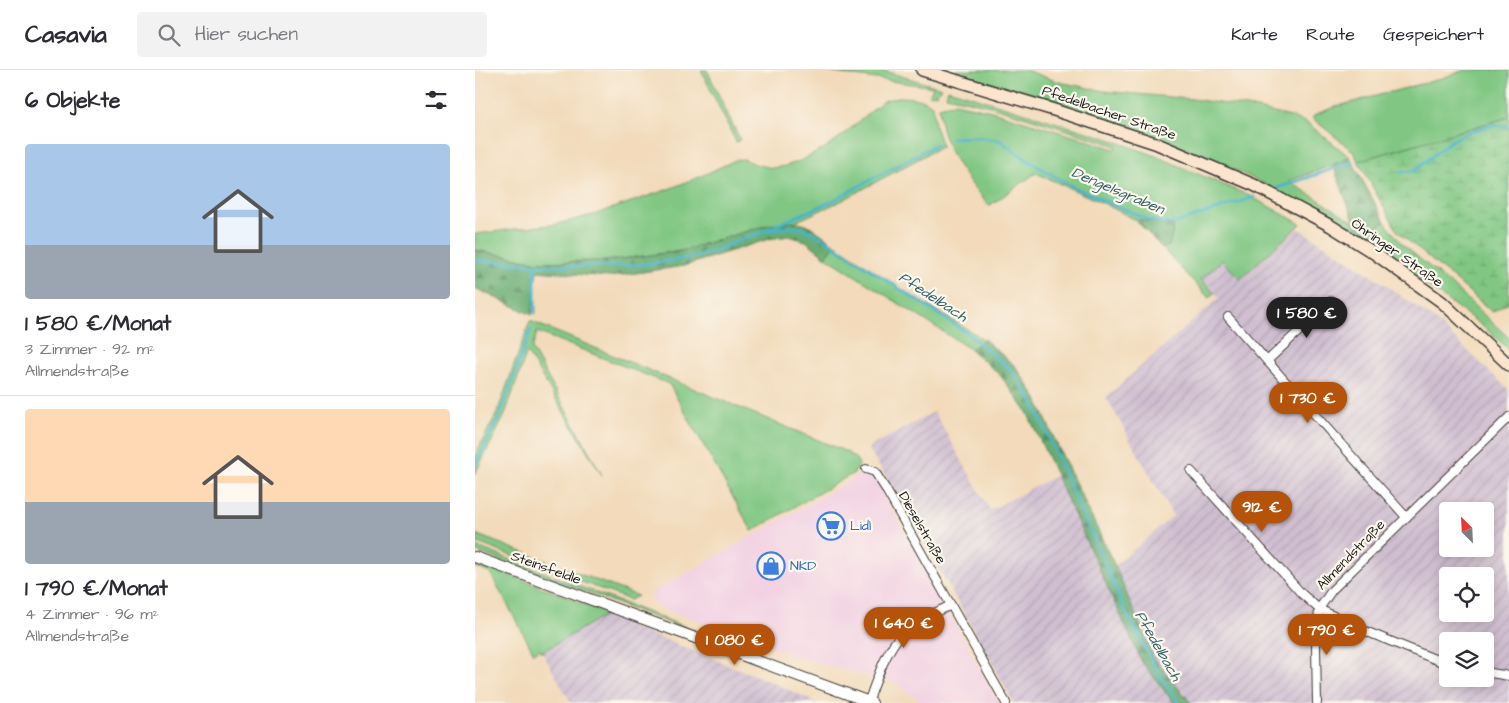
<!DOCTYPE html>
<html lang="de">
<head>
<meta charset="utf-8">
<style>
	:root { --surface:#fff; --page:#f2f2f3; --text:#2b2b33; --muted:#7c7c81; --line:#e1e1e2; --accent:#b45309 }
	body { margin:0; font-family:"Architects Daughter",sans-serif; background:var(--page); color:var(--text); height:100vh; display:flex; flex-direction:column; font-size:19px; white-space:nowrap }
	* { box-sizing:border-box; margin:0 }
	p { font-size:16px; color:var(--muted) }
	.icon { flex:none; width:28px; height:28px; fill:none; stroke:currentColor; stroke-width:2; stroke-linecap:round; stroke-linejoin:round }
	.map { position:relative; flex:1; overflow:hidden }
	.panel { display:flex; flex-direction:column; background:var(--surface); width:475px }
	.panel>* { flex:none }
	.needle { width:32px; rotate:336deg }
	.fabs { position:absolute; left:964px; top:432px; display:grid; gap:10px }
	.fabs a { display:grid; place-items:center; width:55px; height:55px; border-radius:5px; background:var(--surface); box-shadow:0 2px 12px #0003; font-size:25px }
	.price { position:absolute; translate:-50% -42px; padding:0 11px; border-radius:18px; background:var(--accent); color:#fff; font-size:16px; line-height:32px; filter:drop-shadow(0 1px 2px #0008) }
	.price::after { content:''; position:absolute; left:50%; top:30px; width:15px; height:11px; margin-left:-8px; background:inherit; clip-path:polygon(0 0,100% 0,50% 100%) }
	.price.on { background:#222; color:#fff }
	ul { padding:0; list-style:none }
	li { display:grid; align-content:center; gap:10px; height:265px; padding:0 25px }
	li+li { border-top:1px solid var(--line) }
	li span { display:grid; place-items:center; height:155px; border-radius:5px; color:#555 }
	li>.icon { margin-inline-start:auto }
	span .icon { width:90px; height:90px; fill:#fffc; stroke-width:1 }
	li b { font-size:21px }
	h2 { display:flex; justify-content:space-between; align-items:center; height:60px; padding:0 25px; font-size:21px }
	header { display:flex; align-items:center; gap:30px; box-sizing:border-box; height:70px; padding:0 25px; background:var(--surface); border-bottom:1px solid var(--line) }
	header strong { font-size:24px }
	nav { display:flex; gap:28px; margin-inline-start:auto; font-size:18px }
	.search { width:350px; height:45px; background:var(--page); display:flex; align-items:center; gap:12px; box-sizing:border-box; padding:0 18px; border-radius:5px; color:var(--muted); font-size:19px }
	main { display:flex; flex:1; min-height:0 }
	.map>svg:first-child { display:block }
	.built { fill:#f2cfe2 }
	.industrial { fill:url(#industrial-furrows); fill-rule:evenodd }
	.green { fill:#81c783; stroke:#4e7250 }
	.forest { fill:url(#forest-firs); stroke:#426446 }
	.wetland { fill:url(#wetland-marsh); stroke:#4e7250 }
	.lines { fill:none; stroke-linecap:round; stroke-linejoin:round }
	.stream { stroke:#4ab4c8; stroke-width:3 }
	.minor-casing { stroke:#3c3834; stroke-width:10 }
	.tertiary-casing { stroke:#3c3834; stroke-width:12 }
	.secondary-casing { stroke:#3c3834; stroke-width:14 }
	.minor { stroke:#fff; stroke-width:8 }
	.tertiary { stroke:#fff; stroke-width:10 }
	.secondary { stroke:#fbe5cf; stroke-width:11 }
	.labels { text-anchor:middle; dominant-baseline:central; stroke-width:4.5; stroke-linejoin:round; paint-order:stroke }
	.street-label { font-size:14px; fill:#1c1c1c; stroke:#fbf7ec }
	.shop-label { font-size:14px; fill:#366cbe; stroke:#fbf7ec; text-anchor:start }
	.water-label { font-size:15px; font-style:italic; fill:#316069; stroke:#fbf7ec }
</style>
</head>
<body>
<header>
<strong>Casavia</strong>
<div class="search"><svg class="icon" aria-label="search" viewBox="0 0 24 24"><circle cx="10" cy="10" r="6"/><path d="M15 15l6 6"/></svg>Hier suchen</div>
<nav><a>Karte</a><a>Route</a><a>Gespeichert</a></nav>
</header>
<main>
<section class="panel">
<h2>6 Objekte<svg class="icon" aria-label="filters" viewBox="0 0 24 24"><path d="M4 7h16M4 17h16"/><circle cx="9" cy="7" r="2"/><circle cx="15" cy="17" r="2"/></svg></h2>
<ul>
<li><span style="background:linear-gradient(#a9c7e8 65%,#9aa5b1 0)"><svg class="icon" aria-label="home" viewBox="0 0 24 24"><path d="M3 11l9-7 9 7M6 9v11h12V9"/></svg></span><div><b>1 580 €/Monat</b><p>3 Zimmer · 92 m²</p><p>Allmendstraße</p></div></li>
<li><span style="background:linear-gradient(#ffd9b3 60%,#9aa5b1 0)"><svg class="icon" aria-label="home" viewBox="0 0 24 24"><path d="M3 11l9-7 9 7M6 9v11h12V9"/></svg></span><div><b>1 790 €/Monat</b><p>4 Zimmer · 96 m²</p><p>Allmendstraße</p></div></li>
</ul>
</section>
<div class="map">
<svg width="1034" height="633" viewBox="0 0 1034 633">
	<defs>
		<pattern id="industrial-furrows" width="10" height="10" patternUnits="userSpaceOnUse" patternTransform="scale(1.25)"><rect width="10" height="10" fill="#cfbdd0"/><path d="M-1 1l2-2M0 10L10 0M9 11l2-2" fill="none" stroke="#b1a2b2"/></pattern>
		<pattern id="forest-firs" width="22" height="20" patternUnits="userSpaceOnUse" patternTransform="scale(1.25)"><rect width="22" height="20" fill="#68ac71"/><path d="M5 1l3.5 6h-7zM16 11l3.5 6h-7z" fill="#558b5c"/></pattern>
		<pattern id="wetland-marsh" width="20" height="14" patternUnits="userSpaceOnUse" patternTransform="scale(1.25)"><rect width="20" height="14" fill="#81c783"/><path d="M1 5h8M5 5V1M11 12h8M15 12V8" fill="none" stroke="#6faa71"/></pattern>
	</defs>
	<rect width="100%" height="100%" fill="#fbf7ec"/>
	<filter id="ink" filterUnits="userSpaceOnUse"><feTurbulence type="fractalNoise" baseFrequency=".02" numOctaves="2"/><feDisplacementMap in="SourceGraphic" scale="10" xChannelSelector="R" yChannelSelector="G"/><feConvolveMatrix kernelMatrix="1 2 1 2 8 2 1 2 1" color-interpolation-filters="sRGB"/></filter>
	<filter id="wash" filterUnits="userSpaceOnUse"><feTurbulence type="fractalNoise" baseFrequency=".0096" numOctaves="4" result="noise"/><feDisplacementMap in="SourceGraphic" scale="20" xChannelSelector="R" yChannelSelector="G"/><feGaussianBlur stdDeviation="1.12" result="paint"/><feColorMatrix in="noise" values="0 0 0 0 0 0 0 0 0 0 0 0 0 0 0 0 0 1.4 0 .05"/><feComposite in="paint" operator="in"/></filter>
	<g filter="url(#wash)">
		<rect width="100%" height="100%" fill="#f2daba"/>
		<path class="built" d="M390,402L398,405L524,633H448L420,613L342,593L180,536L174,524Z"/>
		<g class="industrial">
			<path d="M823,158L902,209L960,250L1034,320V633H716L679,589L640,496L698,446L631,327L744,228L726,209L747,189L766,209ZM972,441H1010V479H972ZM972,506H1010V544H972ZM972,571H1010V609H972Z"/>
			<path d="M459,342L515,440L582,405L667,592L699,633H539L427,432L393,378Z"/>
			<path d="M133,543L150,554L304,615L341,633H96L67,582Z"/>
		</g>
		<g class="green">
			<path d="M226,0H232L265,70L261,72Z"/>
			<path d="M350,0H406L467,18L461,24L454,25L458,17L359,3Z"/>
			<path d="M481,0H550L584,12L629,21L717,29L778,38L816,47L832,53L875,87L858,95L814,111L879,152L885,167L910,152L927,174L979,217L1034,268V280L1009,257L885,167L788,113L733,88L683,69L580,34L484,6Z"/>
			<path d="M990,0H1034V47L883,91L878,81L837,48L841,44L863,36L961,10Z"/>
			<path d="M473,19L628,67L676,84L775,126L826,154L765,209L747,190L726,209L739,223L734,228L687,178L694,176L698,156L659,149L630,134L561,103L514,136C489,105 466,79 464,37L480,33L517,41L640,79L642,76L516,36L471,26Z"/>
			<path d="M423,27C435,27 449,28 458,36L460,56L467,76L368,130L320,152L293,155L206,181L131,191L63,192L0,180V164L82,154L118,145L191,120L224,107L260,90L269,89L280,94L297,98L310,96L325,91L350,78L369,64L408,31Z"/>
			<path d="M360,174L434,224L510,270L495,279L351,187Z"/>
			<path d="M55,251L372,382L382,390L384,395L379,403L277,461L194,314L62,262L57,279L127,405L52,282L29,347L0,404V385L22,343Z"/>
			<path d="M0,464L163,526L155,530L0,472Z"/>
			<path d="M0,476L231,565L230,566L0,481Z"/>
			<path d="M0,491L133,543L67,582L65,579L59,583L15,503L0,497Z"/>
		</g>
		<g class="forest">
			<path d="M875,87L910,152L885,167L858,95Z"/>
			<path d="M660,149L699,156L694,176L687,178Z"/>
			<path d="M320,152L335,156L360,174L351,187L331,171L314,166L294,169L209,196L134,207L62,201L57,245L0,218V180L63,192L131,191L206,181L293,155Z"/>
			<path d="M510,270L541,297L562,329L579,368L640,496L679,589L716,633H699L667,592L552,342L525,305L495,279Z"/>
		</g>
		<path class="wetland" d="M1034,47V232L1017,242L984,213L923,162L883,91Z"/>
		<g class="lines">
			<g class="stream">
				<path d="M475,68L498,67L524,70L554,91L596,116L674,150L688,153H701L779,127"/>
				<path d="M926,102L939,101L977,70L994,62L1017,55L1034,56"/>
				<path d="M802,118L878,92"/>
				<path d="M293,159L355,132L462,74"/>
				<path d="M0,190C24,193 48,194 72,195C127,197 184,198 238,181C267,171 300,150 332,160C337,162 341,165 346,167L492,263L536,300L555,327L564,346L652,544L686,608L704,633"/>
				<path d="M60,194V243"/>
				<path d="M0,396L24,347L56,259"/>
			</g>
		</g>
	</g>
	<g filter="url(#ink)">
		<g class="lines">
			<g class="minor-casing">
				<g id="minor">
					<path d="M753,247L931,447"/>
					<path d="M792,291L856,231"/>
					<path d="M391,399L400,402L410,418L531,633"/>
					<path d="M716,401L827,524L844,539L895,563L972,594"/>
					<path d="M1010,602L1034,606"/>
					<path d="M393,633C400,613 412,577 428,563C441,550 460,543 476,535"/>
					<path d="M842,633L841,577L844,539L857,520L1034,347"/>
				</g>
			</g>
			<g class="tertiary-casing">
				<path id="tertiary" d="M0,487L397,633"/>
			</g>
			<g class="secondary-casing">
				<path id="secondary" d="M447,0L579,40L680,73L779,115L856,156L899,183L967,232L1034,295"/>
			</g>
			<use href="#minor" class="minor"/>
			<use href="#tertiary" class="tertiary"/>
			<use href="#secondary" class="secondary"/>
		</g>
	</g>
	<defs>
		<g id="supermarket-ring" transform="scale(1.4375)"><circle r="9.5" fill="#fbf7ec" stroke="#3f7fe0" stroke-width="1.5"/><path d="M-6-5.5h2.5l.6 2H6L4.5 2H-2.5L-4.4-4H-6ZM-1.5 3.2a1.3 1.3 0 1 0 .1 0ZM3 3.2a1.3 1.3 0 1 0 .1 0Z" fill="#3f7fe0"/></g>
		<g id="shop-ring" transform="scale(1.4375)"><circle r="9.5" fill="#fbf7ec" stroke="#3f7fe0" stroke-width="1.5"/><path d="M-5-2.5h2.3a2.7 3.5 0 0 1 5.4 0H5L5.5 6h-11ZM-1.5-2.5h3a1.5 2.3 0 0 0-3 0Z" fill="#3f7fe0"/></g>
	</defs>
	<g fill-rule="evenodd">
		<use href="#supermarket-ring" x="356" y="456"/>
		<use href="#shop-ring" x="296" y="496"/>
	</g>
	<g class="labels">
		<g class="street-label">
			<text transform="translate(634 43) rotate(19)">Pfedelbacher Straße</text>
			<text transform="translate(922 183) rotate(35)">Öhringer Straße</text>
			<text transform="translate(447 458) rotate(60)">Dieselstraße</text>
			<text transform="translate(876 485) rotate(-46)">Allmendstraße</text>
			<text transform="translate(71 498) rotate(20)">Steinsfeldle</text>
		</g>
		<g class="shop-label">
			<text x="375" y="456">Lidl</text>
			<text x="315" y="496">NKD</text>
		</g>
		<g class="water-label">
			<text transform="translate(643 121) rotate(23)">Dengelsgraben</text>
			<text transform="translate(458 227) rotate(33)">Pfedelbach</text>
			<text transform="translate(683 576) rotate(60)">Pfedelbach</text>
		</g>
	</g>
</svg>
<div class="fabs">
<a><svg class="needle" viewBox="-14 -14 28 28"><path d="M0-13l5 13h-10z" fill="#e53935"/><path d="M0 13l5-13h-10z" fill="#7c7c81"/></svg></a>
<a><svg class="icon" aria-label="locate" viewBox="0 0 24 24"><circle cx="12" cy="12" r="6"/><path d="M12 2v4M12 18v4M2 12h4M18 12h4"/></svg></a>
<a><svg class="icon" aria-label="layers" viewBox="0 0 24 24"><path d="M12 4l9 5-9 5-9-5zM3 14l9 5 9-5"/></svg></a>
</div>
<b class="price on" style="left:832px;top:269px">1 580 €</b>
<b class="price" style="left:833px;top:354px">1 730 €</b>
<b class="price" style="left:787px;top:463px">912 €</b>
<b class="price" style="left:429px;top:579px">1 640 €</b>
<b class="price" style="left:852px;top:586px">1 790 €</b>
<b class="price" style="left:260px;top:596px">1 080 €</b>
</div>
</main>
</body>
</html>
